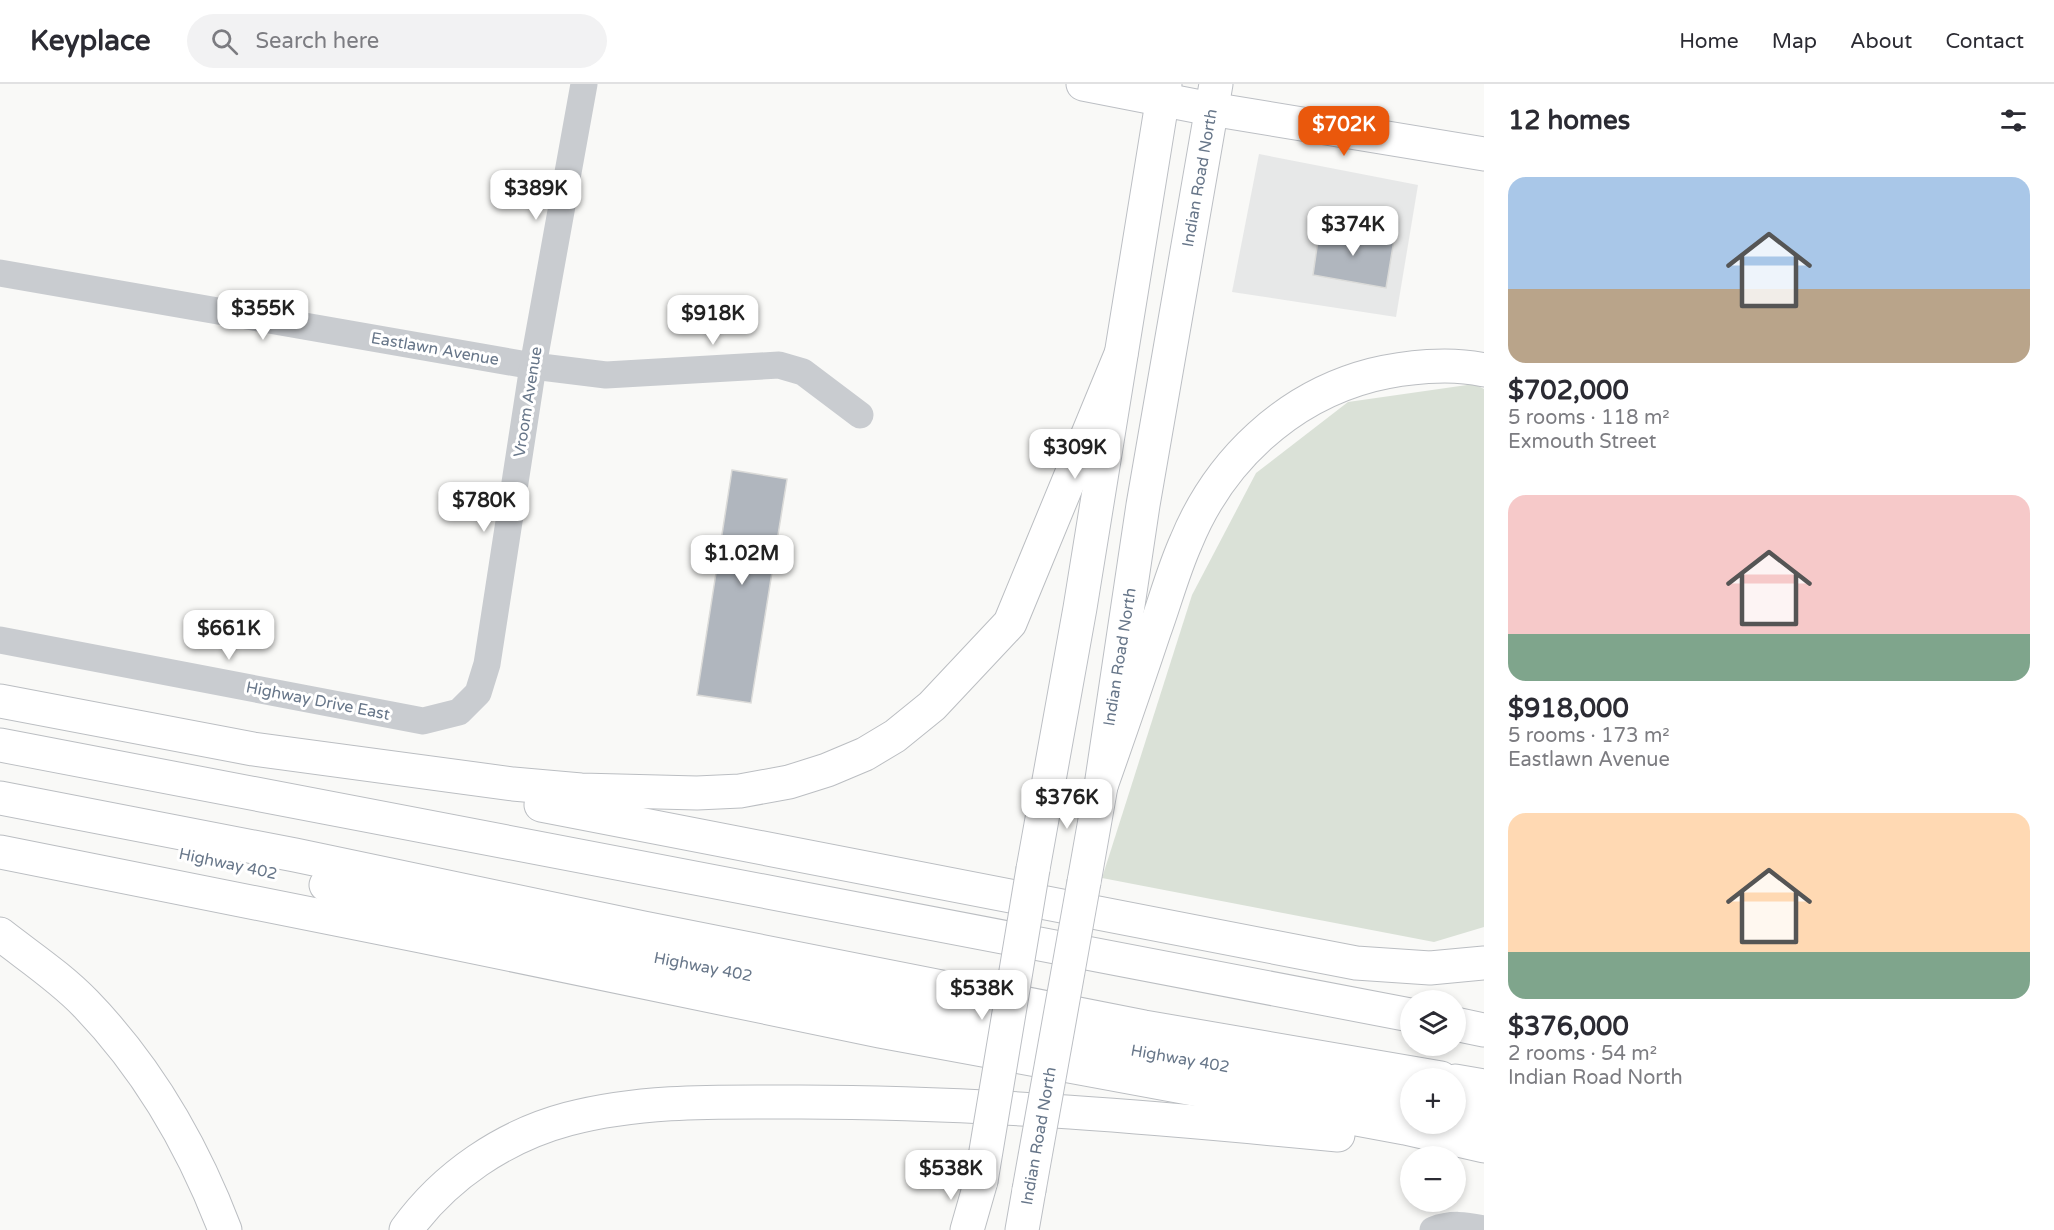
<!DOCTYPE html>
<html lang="en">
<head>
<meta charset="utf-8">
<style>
	:root { --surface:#fff; --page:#f2f2f3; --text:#2b2b33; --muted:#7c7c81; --line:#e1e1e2; --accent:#ea580c }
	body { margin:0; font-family:"Varela Round",sans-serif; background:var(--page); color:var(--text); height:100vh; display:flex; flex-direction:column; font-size:22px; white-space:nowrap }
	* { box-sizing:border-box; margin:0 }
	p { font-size:20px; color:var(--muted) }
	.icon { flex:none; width:33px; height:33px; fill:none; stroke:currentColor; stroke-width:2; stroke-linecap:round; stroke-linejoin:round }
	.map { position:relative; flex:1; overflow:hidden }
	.panel { display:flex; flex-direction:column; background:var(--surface); width:570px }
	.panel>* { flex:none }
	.controls { position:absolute; left:1400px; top:906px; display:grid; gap:12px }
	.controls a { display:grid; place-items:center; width:66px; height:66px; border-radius:50%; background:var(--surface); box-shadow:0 3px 9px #0003; font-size:30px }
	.price { position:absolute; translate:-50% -51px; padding:0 14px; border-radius:12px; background:#fff; color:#222; font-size:20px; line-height:39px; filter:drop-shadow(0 2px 3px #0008) }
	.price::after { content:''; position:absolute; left:50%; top:36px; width:18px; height:14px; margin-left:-9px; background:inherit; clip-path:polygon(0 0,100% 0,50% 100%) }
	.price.current { background:var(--accent); color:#fff }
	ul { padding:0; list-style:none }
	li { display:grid; align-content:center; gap:12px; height:318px; padding:0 24px }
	li span { display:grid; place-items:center; height:186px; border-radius:18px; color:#555 }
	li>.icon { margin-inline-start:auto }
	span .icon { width:108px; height:108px; fill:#fffc; stroke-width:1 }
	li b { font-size:26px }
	h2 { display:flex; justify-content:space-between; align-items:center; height:72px; padding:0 24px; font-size:26px }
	header { display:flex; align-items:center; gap:36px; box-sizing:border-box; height:84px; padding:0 30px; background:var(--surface); border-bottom:2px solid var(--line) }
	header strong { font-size:28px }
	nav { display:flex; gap:33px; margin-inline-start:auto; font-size:21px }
	.search { width:420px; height:54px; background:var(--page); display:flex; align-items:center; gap:15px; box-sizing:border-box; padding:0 21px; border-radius:33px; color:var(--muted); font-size:22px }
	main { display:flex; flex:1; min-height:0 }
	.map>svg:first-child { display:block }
	.built { fill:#e7e8e8 }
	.green { fill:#dae1d7 }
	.building { fill:#b0b6be; stroke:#dbdbd9; stroke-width:1.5 }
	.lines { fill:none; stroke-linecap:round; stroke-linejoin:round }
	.major-casing { stroke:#bcbfc4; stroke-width:35 }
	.highway-casing { stroke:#bbbec2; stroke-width:35 }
	.minor { stroke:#c9ccd0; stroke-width:27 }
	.major { stroke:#fff; stroke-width:33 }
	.highway { stroke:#fff; stroke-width:33 }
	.major-bridge-casing { stroke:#bcbfc4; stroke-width:35; stroke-linecap:butt }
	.major-bridge { stroke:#fff; stroke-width:33 }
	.labels { text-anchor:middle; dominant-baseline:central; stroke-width:6; stroke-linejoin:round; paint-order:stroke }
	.street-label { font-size:16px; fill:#677689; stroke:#fff }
</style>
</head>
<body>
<header>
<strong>Keyplace</strong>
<div class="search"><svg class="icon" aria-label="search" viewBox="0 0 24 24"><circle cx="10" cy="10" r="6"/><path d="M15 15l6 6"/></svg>Search here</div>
<nav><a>Home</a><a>Map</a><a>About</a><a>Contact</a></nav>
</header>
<main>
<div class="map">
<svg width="1484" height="1146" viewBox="0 0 1484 1146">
	<rect width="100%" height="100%" fill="#f9f9f7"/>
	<path class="built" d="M1259,70L1418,101L1396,233L1232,208Z"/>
	<path class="green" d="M1474,300L1484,305V843L1434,858L1102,794L1192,511L1256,389L1348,318Z"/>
	<g class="building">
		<path d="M1320,142L1394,156L1386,204L1313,191Z"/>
		<path d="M732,386L787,395L751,619L697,611Z"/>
	</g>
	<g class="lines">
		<g class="major-casing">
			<g id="major">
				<path d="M1083,0L1211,25L1484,70"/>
				<path d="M1033,785L1080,524L1165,0"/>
				<path d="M1084,798L1101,702L1143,421L1216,0"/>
				<path d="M1022,1146L1029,1106"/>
			</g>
		</g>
		<g class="highway-casing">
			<g id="highway">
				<path d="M0,617L253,665L513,700L581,706L697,709L740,707L789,698L827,686L865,670L895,652L932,622L1010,539L1121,270"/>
				<path d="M0,661L1410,931"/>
				<path d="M1101,702C1119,651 1137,599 1154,548C1165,518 1173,487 1186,458C1219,377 1287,313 1372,291C1405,283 1450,278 1484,286"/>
				<path d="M0,714L295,771L643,844L1144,943L1441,994"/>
				<path d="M541,721L1356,879L1430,884L1484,879"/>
				<path d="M0,768L421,852L880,947L1405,1044L1484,1062"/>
				<path d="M326,801L629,868L1140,968L1410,1016"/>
				<path d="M0,850C28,872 60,893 85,919C148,984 193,1062 225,1146"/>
				<path d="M1455,940L1484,946"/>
				<path d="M1455,997L1484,1002"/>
				<path d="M1455,1024L1484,1029"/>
				<path d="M406,1146C445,1092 504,1052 568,1035C644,1015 723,1018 801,1018C981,1018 1160,1034 1338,1051"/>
				<path d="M967,1146L981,1097"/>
			</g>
		</g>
		<g class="minor">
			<path d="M0,189L533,282L606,291L779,281L803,288L860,331"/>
			<path d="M0,556L423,637L459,628L478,609L487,580L533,282L584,0"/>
			<path d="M1433,1146C1451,1139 1466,1141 1484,1145"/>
		</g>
		<use href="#major" class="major"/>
		<use href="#highway" class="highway"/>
		<g class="major-bridge-casing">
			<g id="major-bridge">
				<path d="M981,1097L1033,785"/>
				<path d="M1029,1106L1084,798"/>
			</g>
		</g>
		<use href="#major-bridge" class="major-bridge"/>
	</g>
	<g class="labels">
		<g class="street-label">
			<text transform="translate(1200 94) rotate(-80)">Indian Road North</text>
			<text transform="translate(435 265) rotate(10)">Eastlawn Avenue</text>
			<text transform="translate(528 318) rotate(-81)">Vroom Avenue</text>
			<text transform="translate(1120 573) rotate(-81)">Indian Road North</text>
			<text transform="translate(318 617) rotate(11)">Highway Drive East</text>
			<text transform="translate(228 780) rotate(12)">Highway 402</text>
			<text transform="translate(703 883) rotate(11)">Highway 402</text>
			<text transform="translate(1180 975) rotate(10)">Highway 402</text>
			<text transform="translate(1039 1052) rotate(-80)">Indian Road North</text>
		</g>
	</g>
</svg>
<div class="controls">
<a><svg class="icon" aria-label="layers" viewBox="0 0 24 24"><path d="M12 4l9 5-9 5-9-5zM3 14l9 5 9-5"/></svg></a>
<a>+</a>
<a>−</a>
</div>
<b class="price current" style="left:1344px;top:73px">$702K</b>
<b class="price" style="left:536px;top:137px">$389K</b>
<b class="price" style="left:1353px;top:173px">$374K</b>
<b class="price" style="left:263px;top:257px">$355K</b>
<b class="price" style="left:713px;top:262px">$918K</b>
<b class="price" style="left:1075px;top:396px">$309K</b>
<b class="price" style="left:484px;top:449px">$780K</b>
<b class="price" style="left:742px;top:502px">$1.02M</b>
<b class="price" style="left:229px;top:577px">$661K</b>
<b class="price" style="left:1067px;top:746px">$376K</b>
<b class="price" style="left:982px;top:937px">$538K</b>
<b class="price" style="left:951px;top:1117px">$538K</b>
</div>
<section class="panel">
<h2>12 homes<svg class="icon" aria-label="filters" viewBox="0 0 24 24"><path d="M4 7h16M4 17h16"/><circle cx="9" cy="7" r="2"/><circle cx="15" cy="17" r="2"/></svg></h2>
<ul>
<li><span style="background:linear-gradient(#a9c7e8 60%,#b9a48a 0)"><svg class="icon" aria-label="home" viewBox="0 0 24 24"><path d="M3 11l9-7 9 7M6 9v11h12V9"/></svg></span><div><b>$702,000</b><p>5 rooms · 118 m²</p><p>Exmouth Street</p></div></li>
<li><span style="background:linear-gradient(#f6c9c9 75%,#7fa58c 0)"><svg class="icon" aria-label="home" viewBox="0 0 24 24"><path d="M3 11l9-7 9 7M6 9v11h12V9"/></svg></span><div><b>$918,000</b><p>5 rooms · 173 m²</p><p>Eastlawn Avenue</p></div></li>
<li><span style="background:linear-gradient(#ffd9b3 75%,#7fa58c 0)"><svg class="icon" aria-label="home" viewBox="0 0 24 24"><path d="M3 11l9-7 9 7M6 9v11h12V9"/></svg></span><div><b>$376,000</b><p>2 rooms · 54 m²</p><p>Indian Road North</p></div></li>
</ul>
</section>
</main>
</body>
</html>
